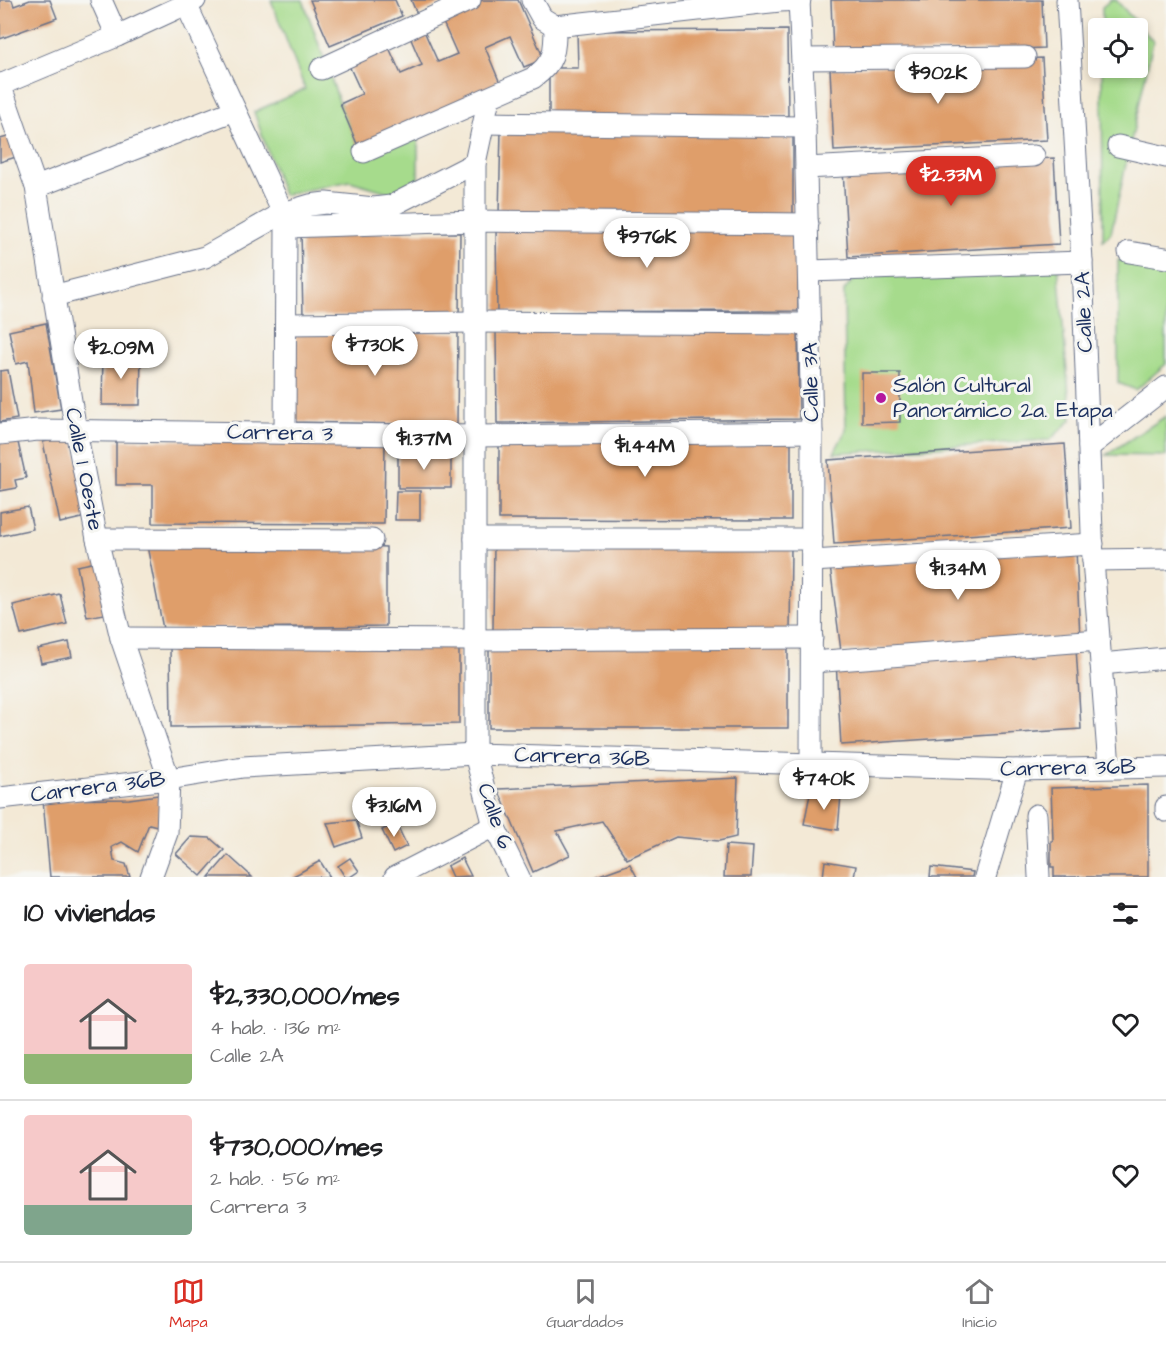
<!DOCTYPE html>
<html lang="es">
<head>
<meta charset="utf-8">
<style>
	:root { --surface:#fff; --page:#f6f6f6; --text:#202124; --muted:#757577; --line:#e0e0e0; --accent:#d93025 }
	body { margin:0; font-family:"Architects Daughter",sans-serif; background:var(--page); color:var(--text); height:100vh; display:flex; flex-direction:column; font-size:22px; white-space:nowrap }
	* { box-sizing:border-box; margin:0 }
	p { font-size:20px; color:var(--muted) }
	.icon { flex:none; width:33px; height:33px; fill:none; stroke:currentColor; stroke-width:2; stroke-linecap:round; stroke-linejoin:round }
	.map { position:relative; height:877px; overflow:hidden }
	.panel { display:flex; flex-direction:column; background:var(--surface); flex:1 }
	.panel>* { flex:none }
	.tools { position:absolute; left:1088px; top:18px; display:grid; gap:12px }
	.tools a { display:grid; place-items:center; width:60px; height:60px; border-radius:6px; background:var(--surface); box-shadow:0 3px 9px #0003; font-size:30px }
	.price { position:absolute; translate:-50% -51px; padding:0 14px; border-radius:21px; background:#fff; color:#222; font-size:20px; line-height:39px; filter:drop-shadow(0 2px 3px #0008) }
	.price::after { content:''; position:absolute; left:50%; top:36px; width:18px; height:14px; margin-left:-9px; background:inherit; clip-path:polygon(0 0,100% 0,50% 100%) }
	.price.active { background:var(--accent); color:#fff }
	ul { padding:0; list-style:none }
	li { display:flex; align-items:center; gap:18px; height:150px; padding:0 24px }
	li+li { border-top:2px solid var(--line) }
	li span { display:grid; place-items:center; flex:none; width:168px; height:120px; border-radius:6px; color:#555 }
	li>.icon { margin-inline-start:auto }
	span .icon { width:72px; height:72px; fill:#fffc; stroke-width:1 }
	li b { font-size:26px }
	h2 { display:flex; justify-content:space-between; align-items:center; height:72px; padding:0 24px; font-size:26px }
	.tab-bar { display:flex; justify-content:space-around; align-items:center; height:84px; border-top:2px solid var(--line); background:var(--surface); font-size:16px; color:var(--muted) }
	.tab-bar a { display:grid; justify-items:center; gap:3px }
	.tab-bar .active { color:var(--accent) }
	.map>svg:first-child { display:block }
	.green { fill:#a6db8c; stroke:#608575; stroke-width:1.5 }
	.building { fill:#df9e6a }
	.lines { fill:none; stroke-linecap:round; stroke-linejoin:round }
	.street-casing { stroke:#677088; stroke-width:23 }
	.street { stroke:#fff; stroke-width:21 }
	.poi-dot { fill:#b5179e; stroke:#f6f6f2; stroke-width:2 }
	.labels { text-anchor:middle; dominant-baseline:central; stroke-width:6; stroke-linejoin:round; paint-order:stroke }
	.street-label { font-size:22px; fill:#1b2f5e; stroke:#f6f6f2 }
	.poi-label { font-size:22px; fill:#1b2f5e; stroke:#f6f6f2; text-anchor:start }
</style>
</head>
<body>
<div class="map">
<svg width="1166" height="877" viewBox="0 0 1166 877">
	<rect width="100%" height="100%" fill="#f6f6f2"/>
	<filter id="ink" filterUnits="userSpaceOnUse"><feTurbulence type="fractalNoise" baseFrequency=".0167" numOctaves="2"/><feDisplacementMap in="SourceGraphic" scale="12" xChannelSelector="R" yChannelSelector="G"/><feConvolveMatrix kernelMatrix="1 2 1 2 8 2 1 2 1" color-interpolation-filters="sRGB"/></filter>
	<filter id="wash" filterUnits="userSpaceOnUse"><feTurbulence type="fractalNoise" baseFrequency=".008" numOctaves="4" result="noise"/><feDisplacementMap in="SourceGraphic" scale="24" xChannelSelector="R" yChannelSelector="G"/><feGaussianBlur stdDeviation="1.35" result="paint"/><feColorMatrix in="noise" values="0 0 0 0 0 0 0 0 0 0 0 0 0 0 0 0 0 1.4 0 .05"/><feComposite in="paint" operator="in"/></filter>
	<g filter="url(#wash)">
		<rect width="100%" height="100%" fill="#f3e9d6"/>
		<g class="green">
			<path d="M271,0H303L340,104L360,150L418,138V182L391,193L350,181L283,195L254,112L305,89Z"/>
			<path d="M1111,0H1116L1153,41L1111,233L1103,241L1102,68H1137V28H1102V7Z"/>
			<path d="M1118,260L1157,261L1166,263V364L1136,390L1118,383Z"/>
			<path d="M1058,265L1071,420L1050,440L834,453L846,430L844,291L856,276Z"/>
			<path d="M1166,416V456L1106,455Z"/>
		</g>
		<g id="blocks">
			<g class="building">
				<path d="M0,0H12L14,6L30,0H50L57,18L0,39Z"/>
				<path d="M310,0H395L402,16L330,46Z"/>
				<path d="M411,0H449L417,14Z"/>
				<path d="M483,0H518L544,59L524,67L510,36L485,47L502,88L360,151L340,104L362,94L346,59L386,41L401,74L422,65L410,37L424,31L438,62L457,54L441,18Z"/>
				<path d="M831,0H1042L1044,48L833,55Z"/>
				<path d="M787,30L788,116L549,117V68H578L577,31Z"/>
				<path d="M1042,58L1047,140L834,151L830,69Z"/>
				<path d="M501,130L793,133V216L499,214Z"/>
				<path d="M11,136L16,157L0,162V139Z"/>
				<path d="M1054,158L1059,244L848,257L843,170Z"/>
				<path d="M798,226V311L497,312L496,227Z"/>
				<path d="M301,232L460,233L459,317L303,316Z"/>
				<path d="M46,323L61,409L34,413L28,361L16,364L9,331Z"/>
				<path d="M798,328L799,419L497,423L496,332Z"/>
				<path d="M295,329L458,333L457,425L292,422Z"/>
				<path d="M103,355L141,356L140,405H102Z"/>
				<path d="M8,370L17,419L0,422V371Z"/>
				<path d="M862,373H900V422L862,423Z"/>
				<path d="M73,436L90,516L60,523L43,442Z"/>
				<path d="M499,436L791,438V520L499,519Z"/>
				<path d="M17,438L26,478L15,480L17,488L0,491V442Z"/>
				<path d="M116,440L385,441L384,524L153,523V485H116Z"/>
				<path d="M1065,444L1071,528L834,544L828,460Z"/>
				<rect x="398" y="454" width="53" height="34"/>
				<path d="M396,491H420V520H395Z"/>
				<path d="M28,507L33,529L0,536V512Z"/>
				<path d="M145,535L386,547V626L163,629Z"/>
				<path d="M494,542L791,547L790,634L493,630Z"/>
				<path d="M1076,549L1080,638L841,651L830,566Z"/>
				<path d="M101,561L111,613L87,617L77,566Z"/>
				<path d="M60,594L67,624L21,635L13,605Z"/>
				<path d="M69,642L72,657L41,663L38,649Z"/>
				<path d="M459,643V724L171,727L170,646Z"/>
				<rect x="489" y="643" width="299" height="85"/>
				<path d="M1076,647L1081,729L841,745L836,662Z"/>
				<path d="M738,778L736,837L719,841L676,837L627,859L602,821L557,831L570,855L533,872L498,789Z"/>
				<path d="M1148,785V877H1054V867H1051V841H1053L1051,788Z"/>
				<path d="M810,794L841,795L838,830L804,824Z"/>
				<path d="M158,795L161,827L149,824L138,852L122,842L112,847L114,861L126,864L130,877H50L43,800L129,799Z"/>
				<path d="M356,820L362,838L336,847L327,823Z"/>
				<path d="M396,823L407,846L393,853L382,830Z"/>
				<path d="M191,837L210,838L224,850L201,876L176,854Z"/>
				<path d="M726,845L753,847L751,877H724Z"/>
				<path d="M228,855L249,874L252,877H209Z"/>
				<path d="M350,858L359,871L350,877H345L338,866Z"/>
				<path d="M462,858L471,876L452,877L447,866Z"/>
				<path d="M320,861L330,877H291L299,873Z"/>
				<path d="M825,861L856,866L854,877H823Z"/>
				<path d="M630,864L637,877H594Z"/>
				<path d="M931,867L973,872L972,877H930Z"/>
			</g>
		</g>
	</g>
	<g filter="url(#ink)">
		<use href="#blocks" fill-opacity="0" stroke="#677088" stroke-width="1.5"/>
		<g class="lines">
			<g class="street-casing">
				<g id="street">
					<path d="M101,0L117,36"/>
					<path d="M532,0L542,18L555,26"/>
					<path d="M799,0L805,127L812,432L811,764"/>
					<path d="M1067,0L1082,262L1093,560L1109,767"/>
					<path d="M186,4L283,213L286,227L285,432"/>
					<path d="M555,26L780,1L800,0"/>
					<path d="M803,59L1025,57"/>
					<path d="M321,69L470,0"/>
					<path d="M0,84L36,187L76,431L97,539L121,638L169,779L167,833L151,877"/>
					<path d="M0,85L117,36L195,0"/>
					<path d="M489,98L475,163V754L494,826L519,877"/>
					<path d="M484,123L805,127"/>
					<path d="M1118,146L1166,157"/>
					<path d="M364,152L533,78C555,62 555,51 555,26"/>
					<path d="M806,168L1034,156"/>
					<path d="M36,187L235,110"/>
					<path d="M286,227L475,221L808,224"/>
					<path d="M1129,252L1166,258"/>
					<path d="M809,271L1082,262"/>
					<path d="M53,296L205,257L283,213L310,205L326,203L374,208L391,206L475,163"/>
					<path d="M287,324L474,322L810,324"/>
					<path d="M0,434L38,430L475,436L812,432"/>
					<path d="M1089,447L1166,387"/>
					<path d="M97,539L372,540"/>
					<path d="M475,539H812"/>
					<path d="M1093,560L1166,559"/>
					<path d="M812,561L1093,544"/>
					<path d="M121,638L475,640L812,638"/>
					<path d="M812,662L1099,640"/>
					<path d="M1101,664L1166,658"/>
					<path d="M0,798L169,779L243,767L475,754L1017,770L1166,767"/>
					<path d="M1166,807V811"/>
					<path d="M1036,815L1039,877"/>
					<path d="M395,877L494,826"/>
					<path d="M985,877L1017,770"/>
				</g>
			</g>
			<use href="#street" class="street"/>
		</g>
	</g>
	<circle class="poi-dot" cx="881" cy="398" r="6"/>
	<g class="labels">
		<g class="street-label">
			<text transform="translate(1084 312) rotate(-92)">Calle 2A</text>
			<text transform="translate(811 382) rotate(-91)">Calle 3A</text>
			<text transform="translate(280 433) rotate(1)">Carrera 3</text>
			<text transform="translate(84 469) rotate(79)">Calle 1 Oeste</text>
			<text transform="translate(582 757) rotate(2)">Carrera 36B</text>
			<text transform="translate(1068 768) rotate(-1)">Carrera 36B</text>
			<text transform="translate(98 787) rotate(-7)">Carrera 36B</text>
			<text transform="translate(495 816) rotate(71)">Calle 6</text>
		</g>
		<g class="poi-label">
			<text x="893" y="385">Salón Cultural<tspan x="893" dy="25">Panorámico 2a. Etapa</tspan></text>
		</g>
	</g>
</svg>
<div class="tools">
<a><svg class="icon" aria-label="locate" viewBox="0 0 24 24"><circle cx="12" cy="12" r="6"/><path d="M12 2v4M12 18v4M2 12h4M18 12h4"/></svg></a>
</div>
<b class="price" style="left:938px;top:105px">$902K</b>
<b class="price active" style="left:951px;top:207px">$2.33M</b>
<b class="price" style="left:647px;top:269px">$976K</b>
<b class="price" style="left:375px;top:377px">$730K</b>
<b class="price" style="left:121px;top:380px">$2.09M</b>
<b class="price" style="left:424px;top:471px">$1.37M</b>
<b class="price" style="left:645px;top:478px">$1.44M</b>
<b class="price" style="left:958px;top:601px">$1.34M</b>
<b class="price" style="left:824px;top:811px">$740K</b>
<b class="price" style="left:394px;top:838px">$3.16M</b>
</div>
<section class="panel">
<h2>10 viviendas<svg class="icon" aria-label="filters" viewBox="0 0 24 24"><path d="M4 7h16M4 17h16"/><circle cx="9" cy="7" r="2"/><circle cx="15" cy="17" r="2"/></svg></h2>
<ul>
<li><span style="background:linear-gradient(#f6c9c9 75%,#8fb573 0)"><svg class="icon" aria-label="home" viewBox="0 0 24 24"><path d="M3 11l9-7 9 7M6 9v11h12V9"/></svg></span><div><b>$2,330,000/mes</b><p>4 hab. · 136 m²</p><p>Calle 2A</p></div><svg class="icon" aria-label="heart" viewBox="0 0 24 24"><path d="M12 20l-8-8c-3-5 5-10 8-4 3-6 11-1 8 4z"/></svg></li>
<li><span style="background:linear-gradient(#f6c9c9 75%,#7fa58c 0)"><svg class="icon" aria-label="home" viewBox="0 0 24 24"><path d="M3 11l9-7 9 7M6 9v11h12V9"/></svg></span><div><b>$730,000/mes</b><p>2 hab. · 56 m²</p><p>Carrera 3</p></div><svg class="icon" aria-label="heart" viewBox="0 0 24 24"><path d="M12 20l-8-8c-3-5 5-10 8-4 3-6 11-1 8 4z"/></svg></li>
</ul>
</section>
<nav class="tab-bar">
<a class="active"><svg class="icon" aria-label="map" viewBox="0 0 24 24"><path d="M3 6l6-2 6 2 6-2v14l-6 2-6-2-6 2zM9 4v14M15 6v14"/></svg>Mapa</a>
<a><svg class="icon" aria-label="saved" viewBox="0 0 24 24"><path d="M7 4h10v16l-5-4-5 4z"/></svg>Guardados</a>
<a><svg class="icon" aria-label="home" viewBox="0 0 24 24"><path d="M3 11l9-7 9 7M6 9v11h12V9"/></svg>Inicio</a>
</nav>
</body>
</html>
